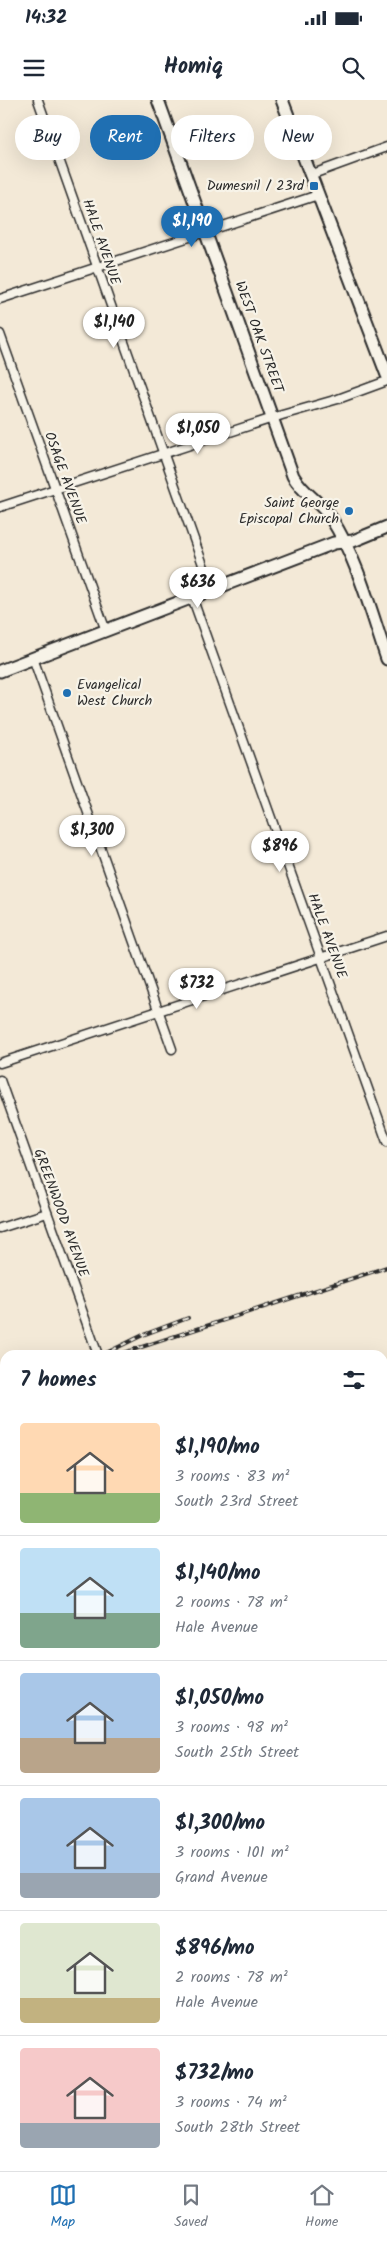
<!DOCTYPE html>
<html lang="en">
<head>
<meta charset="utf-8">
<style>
	:root { --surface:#fff; --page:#f2f2f3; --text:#1f2937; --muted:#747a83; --line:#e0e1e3; --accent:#1f6fb2 }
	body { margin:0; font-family:Kalam,sans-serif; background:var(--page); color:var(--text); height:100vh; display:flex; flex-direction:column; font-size:19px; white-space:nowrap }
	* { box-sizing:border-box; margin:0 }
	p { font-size:16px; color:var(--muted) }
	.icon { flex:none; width:28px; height:28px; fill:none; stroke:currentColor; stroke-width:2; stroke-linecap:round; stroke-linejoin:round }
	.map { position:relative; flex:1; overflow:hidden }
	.details { position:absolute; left:0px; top:1250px; width:388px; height:821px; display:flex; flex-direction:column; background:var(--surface); border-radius:15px 15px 0 0; box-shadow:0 5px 20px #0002 }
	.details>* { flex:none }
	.hud { position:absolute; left:15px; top:15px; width:358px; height:45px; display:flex; gap:10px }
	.price { position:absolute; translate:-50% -42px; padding:0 11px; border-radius:18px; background:#fff; color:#222; font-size:16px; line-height:32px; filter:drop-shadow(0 1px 2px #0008) }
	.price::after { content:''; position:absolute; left:50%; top:30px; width:15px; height:11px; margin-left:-8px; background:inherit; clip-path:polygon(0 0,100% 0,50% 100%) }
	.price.active { background:var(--accent); color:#fff }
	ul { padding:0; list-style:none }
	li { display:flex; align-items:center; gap:15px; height:125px; padding:0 20px }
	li+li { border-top:1px solid var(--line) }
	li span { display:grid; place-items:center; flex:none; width:140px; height:100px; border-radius:5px; color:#555 }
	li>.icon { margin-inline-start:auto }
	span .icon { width:60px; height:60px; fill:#fffc; stroke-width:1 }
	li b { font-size:21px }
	h2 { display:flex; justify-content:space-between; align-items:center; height:60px; padding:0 20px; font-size:21px }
	.pill { padding:0 18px; border-radius:22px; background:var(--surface); box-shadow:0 5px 20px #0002; font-size:18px; line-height:45px }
	.pill.active { background:var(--accent); color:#fff }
	.status { display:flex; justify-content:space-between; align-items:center; height:35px; padding:0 25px; background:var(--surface); direction:ltr }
	.status svg { height:14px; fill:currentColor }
	header { display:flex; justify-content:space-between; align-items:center; height:65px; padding:0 20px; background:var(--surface); font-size:22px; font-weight:700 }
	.tabs { display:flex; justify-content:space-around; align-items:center; height:70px; border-top:1px solid var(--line); background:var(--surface); font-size:14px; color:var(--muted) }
	.tabs a { display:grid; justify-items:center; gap:2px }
	.tabs .active { color:var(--accent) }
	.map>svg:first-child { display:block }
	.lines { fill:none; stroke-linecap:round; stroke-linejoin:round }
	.street-casing { stroke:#2b2b2b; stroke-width:11 }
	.secondary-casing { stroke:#2b2b2b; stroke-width:15 }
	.street { stroke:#f7f3e8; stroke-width:8 }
	.secondary { stroke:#f7f3e8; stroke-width:11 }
	.rail-casing { stroke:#2b2b2b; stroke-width:4 }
	.rail { stroke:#f7f3e8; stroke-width:2; stroke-dasharray:5.5; stroke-linecap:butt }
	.poi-dot { fill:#1f6fb2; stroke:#f7f3e8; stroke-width:2 }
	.labels { text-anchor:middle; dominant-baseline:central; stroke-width:4.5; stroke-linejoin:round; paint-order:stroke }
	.poi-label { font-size:14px; fill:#2b2b2b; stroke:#f7f3e8; text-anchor:end }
	.street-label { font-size:14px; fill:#2b2b2b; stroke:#f7f3e8 }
</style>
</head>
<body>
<div class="status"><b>14:32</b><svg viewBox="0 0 49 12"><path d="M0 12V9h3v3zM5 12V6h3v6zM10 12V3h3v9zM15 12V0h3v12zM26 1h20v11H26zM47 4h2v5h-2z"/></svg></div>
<header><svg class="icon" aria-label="menu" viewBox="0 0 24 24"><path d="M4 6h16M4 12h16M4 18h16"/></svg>Homiq<svg class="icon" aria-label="search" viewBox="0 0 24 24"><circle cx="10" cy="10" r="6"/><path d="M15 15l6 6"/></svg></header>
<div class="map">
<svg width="387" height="2071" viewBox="0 0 387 2071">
	<rect width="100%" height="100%" fill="#f3e9d7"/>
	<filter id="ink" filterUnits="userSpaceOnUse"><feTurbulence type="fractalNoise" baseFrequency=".02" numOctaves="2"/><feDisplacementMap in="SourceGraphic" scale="10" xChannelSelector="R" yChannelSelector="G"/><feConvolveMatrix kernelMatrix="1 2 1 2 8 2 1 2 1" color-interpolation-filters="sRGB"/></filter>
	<g filter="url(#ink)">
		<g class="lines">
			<g class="street-casing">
				<g id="street">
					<path d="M38,0L212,490"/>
					<path d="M310,75L387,47"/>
					<path d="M0,199L318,95"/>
					<path d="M0,234L106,531"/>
					<path d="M0,407L282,315L338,299L387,281"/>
					<path d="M192,497L387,1042"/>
					<path d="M33,558L172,949"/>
					<path d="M0,963L387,836"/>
					<path d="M0,980L98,1255"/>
					<path d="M0,1128L47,1113"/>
					<path d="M0,1462L5,1477"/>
					<path d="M382,1503L387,1502"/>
					<path d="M382,1542L387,1554"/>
					<path d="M0,1630L5,1629"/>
					<path d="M382,1839L387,1838"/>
					<path d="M0,1937L5,1936"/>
					<path d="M0,1956L5,1970"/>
					<path d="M382,2053L387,2066"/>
					<path d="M0,2058L5,2056"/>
					<path d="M41,2066L43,2071"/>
					<path d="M215,2066L217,2071"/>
				</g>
			</g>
			<g class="secondary-casing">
				<g id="secondary">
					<path d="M158,0L293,376C304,395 320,401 331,418C358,460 371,512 387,559"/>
					<path d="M282,0L387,275"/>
					<path d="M0,571L334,443L353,441L387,427"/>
				</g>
			</g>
			<use href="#street" class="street"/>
			<use href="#secondary" class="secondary"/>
			<g class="rail-casing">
				<g id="rail">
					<path d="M102,1255L143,1235L188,1218"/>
					<path d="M117,1255L387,1167"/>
					<path d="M0,1294L5,1292"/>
				</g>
			</g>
			<use href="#rail" class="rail"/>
		</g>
	</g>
	<g class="poi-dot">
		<rect x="309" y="81" width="10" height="10" rx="2.5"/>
		<circle cx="349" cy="411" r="5"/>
		<circle cx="67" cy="593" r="5"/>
	</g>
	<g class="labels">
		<g class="poi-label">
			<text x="304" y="86">Dumesnil / 23rd</text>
			<text x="339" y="403">Saint George<tspan x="339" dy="16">Episcopal Church</tspan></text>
			<text x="77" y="585" text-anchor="start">Evangelical<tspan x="77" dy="16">West Church</tspan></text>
		</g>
		<g class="street-label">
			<text transform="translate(101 142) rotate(71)">HALE AVENUE</text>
			<text transform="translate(259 237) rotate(70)">WEST OAK STREET</text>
			<text transform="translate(65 378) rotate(70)">OSAGE AVENUE</text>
			<text transform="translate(327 836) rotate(70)">HALE AVENUE</text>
			<text transform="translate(61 1113) rotate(70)">GREENWOOD AVENUE</text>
		</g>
	</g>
</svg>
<b class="price active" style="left:192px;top:148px">$1,190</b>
<b class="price" style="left:114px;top:249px">$1,140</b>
<b class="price" style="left:198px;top:355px">$1,050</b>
<b class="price" style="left:198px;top:509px">$636</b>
<b class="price" style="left:92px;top:757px">$1,300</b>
<b class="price" style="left:280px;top:773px">$896</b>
<b class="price" style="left:197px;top:910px">$732</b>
<div class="hud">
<a class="pill">Buy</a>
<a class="pill active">Rent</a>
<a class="pill">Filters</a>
<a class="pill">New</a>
</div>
<section class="details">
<h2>7 homes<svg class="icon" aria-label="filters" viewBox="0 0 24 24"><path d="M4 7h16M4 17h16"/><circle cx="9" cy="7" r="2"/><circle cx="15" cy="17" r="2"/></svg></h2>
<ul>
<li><span style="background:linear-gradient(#ffd9b3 70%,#8fb573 0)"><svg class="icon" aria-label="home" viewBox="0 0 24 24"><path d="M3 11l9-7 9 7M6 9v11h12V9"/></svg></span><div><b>$1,190/mo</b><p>3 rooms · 83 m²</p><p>South 23rd Street</p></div></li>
<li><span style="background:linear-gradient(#bfe0f5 65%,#7fa58c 0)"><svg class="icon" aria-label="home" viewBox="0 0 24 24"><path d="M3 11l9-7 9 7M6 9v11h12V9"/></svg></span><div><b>$1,140/mo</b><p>2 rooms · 78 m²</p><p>Hale Avenue</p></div></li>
<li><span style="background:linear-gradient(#a9c7e8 65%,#b9a48a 0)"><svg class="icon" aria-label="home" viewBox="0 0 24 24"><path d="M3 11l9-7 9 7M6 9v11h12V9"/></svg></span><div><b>$1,050/mo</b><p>3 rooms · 98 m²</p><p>South 25th Street</p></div></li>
<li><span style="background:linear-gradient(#a9c7e8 75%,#9aa5b1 0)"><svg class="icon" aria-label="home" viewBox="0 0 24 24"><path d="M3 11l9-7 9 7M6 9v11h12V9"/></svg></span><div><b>$1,300/mo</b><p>3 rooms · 101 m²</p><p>Grand Avenue</p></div></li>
<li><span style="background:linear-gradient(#dfe7d0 75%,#c2b280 0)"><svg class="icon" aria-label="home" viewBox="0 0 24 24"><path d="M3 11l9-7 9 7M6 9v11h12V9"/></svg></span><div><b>$896/mo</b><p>2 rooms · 78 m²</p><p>Hale Avenue</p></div></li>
<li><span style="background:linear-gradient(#f6c9c9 75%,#9aa5b1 0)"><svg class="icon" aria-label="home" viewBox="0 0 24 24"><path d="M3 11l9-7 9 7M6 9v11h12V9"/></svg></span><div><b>$732/mo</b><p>3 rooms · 74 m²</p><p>South 28th Street</p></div></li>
</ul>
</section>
</div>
<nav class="tabs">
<a class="active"><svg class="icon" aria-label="map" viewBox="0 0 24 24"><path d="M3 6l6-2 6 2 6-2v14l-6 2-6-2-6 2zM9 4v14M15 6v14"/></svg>Map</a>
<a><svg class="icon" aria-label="saved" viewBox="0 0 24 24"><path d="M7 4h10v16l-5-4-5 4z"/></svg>Saved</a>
<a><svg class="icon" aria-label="home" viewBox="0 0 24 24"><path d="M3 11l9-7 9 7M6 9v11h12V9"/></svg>Home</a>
</nav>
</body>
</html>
